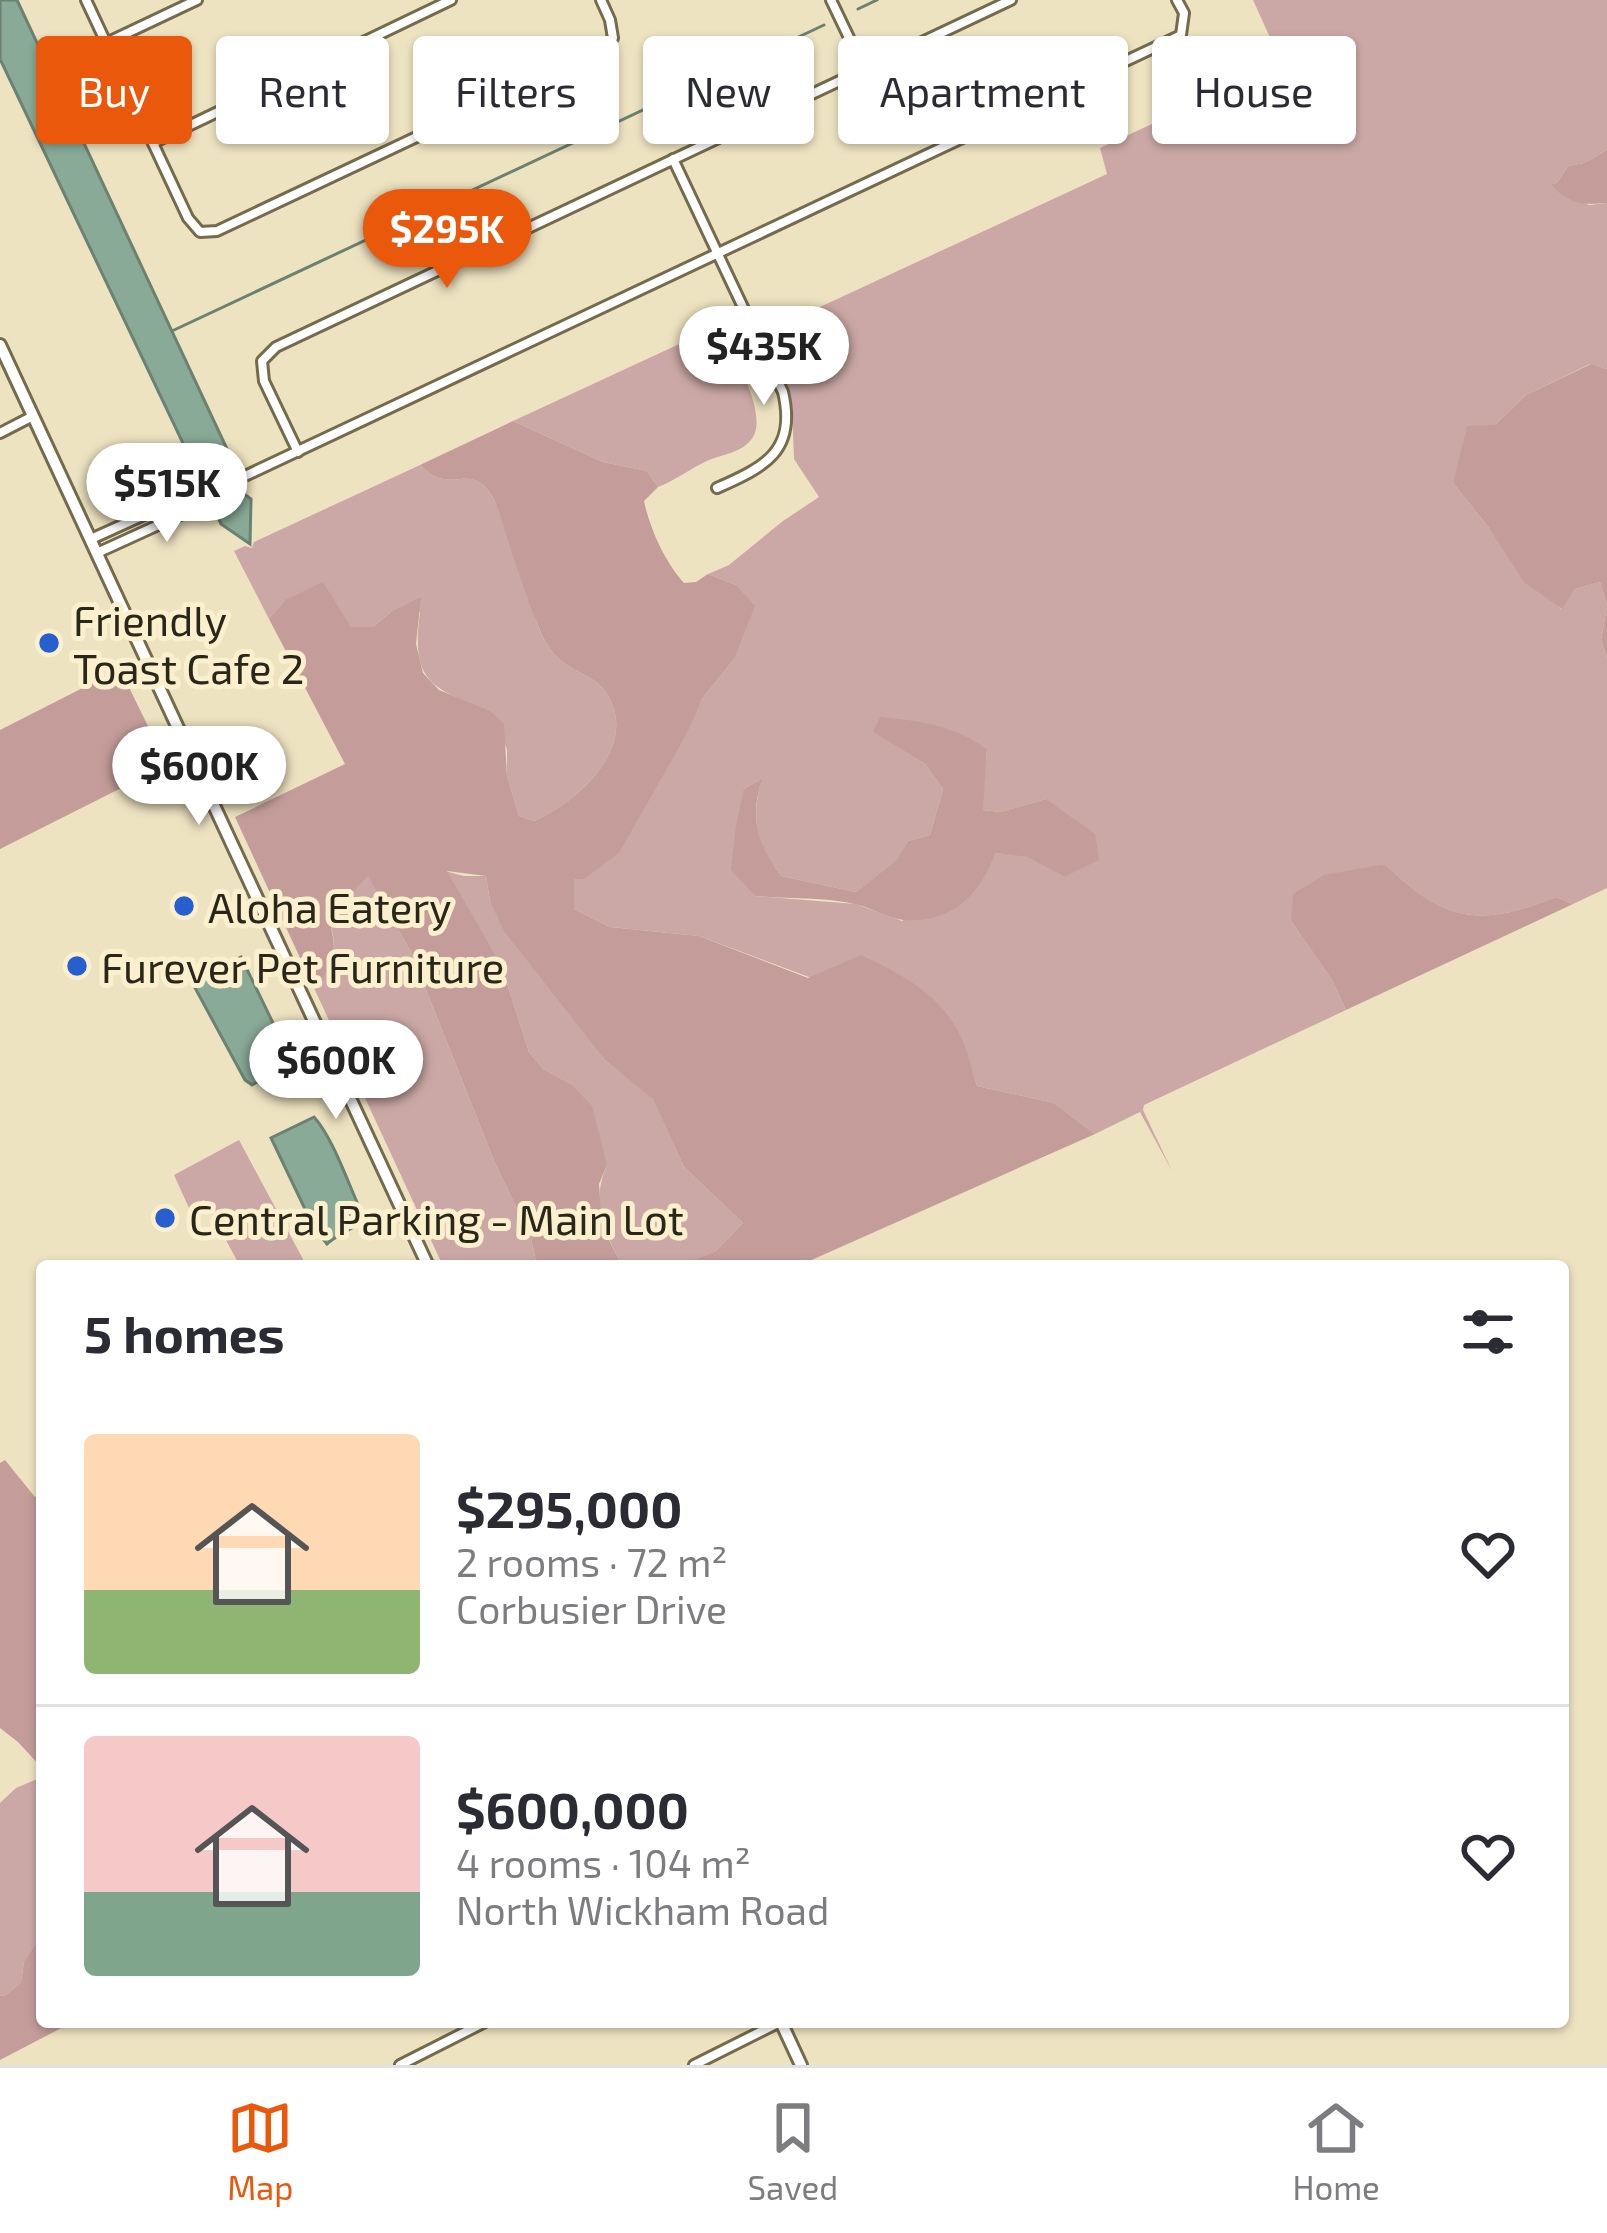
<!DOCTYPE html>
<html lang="en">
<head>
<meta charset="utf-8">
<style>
	:root { --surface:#fff; --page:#f2f2f3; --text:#2b2b33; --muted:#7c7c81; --line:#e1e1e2; --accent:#ea580c }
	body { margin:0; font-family:"Exo 2",sans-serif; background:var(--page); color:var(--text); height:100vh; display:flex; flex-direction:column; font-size:45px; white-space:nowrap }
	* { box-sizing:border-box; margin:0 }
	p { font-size:39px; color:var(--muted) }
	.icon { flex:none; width:66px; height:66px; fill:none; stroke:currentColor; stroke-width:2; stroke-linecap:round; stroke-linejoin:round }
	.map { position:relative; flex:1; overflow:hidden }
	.side { position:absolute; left:36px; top:1260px; width:1533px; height:768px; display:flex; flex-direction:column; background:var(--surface); border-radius:12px; box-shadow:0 3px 9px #0004 }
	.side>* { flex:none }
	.guide { position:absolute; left:36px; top:36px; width:1536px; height:108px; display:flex; gap:24px }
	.price { position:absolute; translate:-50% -102px; padding:0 27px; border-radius:42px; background:#fff; color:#222; font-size:39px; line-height:78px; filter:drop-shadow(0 3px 6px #0008) }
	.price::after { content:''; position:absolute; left:50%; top:72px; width:36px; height:27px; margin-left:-18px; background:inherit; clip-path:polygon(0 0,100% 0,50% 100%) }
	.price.active { background:var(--accent); color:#fff }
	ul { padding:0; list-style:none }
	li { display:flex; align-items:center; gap:36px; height:300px; padding:0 48px }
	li+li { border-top:3px solid var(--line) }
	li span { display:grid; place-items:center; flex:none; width:336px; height:240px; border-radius:12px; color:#555 }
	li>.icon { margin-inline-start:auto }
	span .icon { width:144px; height:144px; fill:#fffc; stroke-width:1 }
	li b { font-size:51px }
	h2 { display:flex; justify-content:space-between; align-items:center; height:144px; padding:0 48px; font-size:51px }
	.pill { padding:0 42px; border-radius:12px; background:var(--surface); box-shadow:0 3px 9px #0004; font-size:42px; line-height:108px }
	.pill.active { background:var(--accent); color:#fff }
	.menu { display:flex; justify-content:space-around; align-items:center; height:168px; border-top:3px solid var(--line); background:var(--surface); font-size:33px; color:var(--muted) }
	.menu a { display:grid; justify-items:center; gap:6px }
	.menu .active { color:var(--accent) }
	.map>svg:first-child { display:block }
	.green { fill:#cba8a5; fill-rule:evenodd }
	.forest { fill:#c49d9a }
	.water { fill:#89aa97; stroke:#6c8271; stroke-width:3 }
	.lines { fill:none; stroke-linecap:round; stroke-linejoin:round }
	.stream { stroke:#6c8271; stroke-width:3 }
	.street-casing { stroke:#746a4c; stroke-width:14 }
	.secondary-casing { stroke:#746a4c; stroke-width:16 }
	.street { stroke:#fff; stroke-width:8 }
	.secondary { stroke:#fff; stroke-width:10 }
	.poi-dot { fill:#2760ce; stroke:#fbf0ce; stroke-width:4.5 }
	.labels { text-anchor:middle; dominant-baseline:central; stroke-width:10; stroke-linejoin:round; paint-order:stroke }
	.poi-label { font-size:42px; fill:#2a2619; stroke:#fbf0ce; text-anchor:start }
</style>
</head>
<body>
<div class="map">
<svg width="1607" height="2065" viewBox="0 0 1607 2065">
	<rect width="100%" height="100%" fill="#eee3c1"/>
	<g class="green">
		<path d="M1253,0H1607V150L1584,163L1568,166L1557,183L1552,184L1589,205L1607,203V369L1590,364L1526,395L1495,425L1453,483L1489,528L1561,609L1575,589L1600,582L1607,606L1601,640L1607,658V888L1573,904L1556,897C1479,928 1445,922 1385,864L1364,869L1291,921L1332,980L1346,1010L1144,1105L1143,1110L1172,1171L1140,1112L1095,1134L1054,1103L977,1086L959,1033L699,936L610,927L574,909V879L667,766L702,699L734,659L736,585L708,574L729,565L783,521L819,497L794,459L792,405L776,346L768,331L1107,174L1100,148L1282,64ZM874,732L987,749L982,810L1001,812L1046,799L1064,877L1028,856L995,853L902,921L856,904L755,896L744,789L761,780C751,822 756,840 781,876L856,892L898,860L908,841L930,835L943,789L925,764Z"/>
		<path d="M716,327C732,349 771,417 751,440C740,453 724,454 709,460C691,468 676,480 658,487L647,471L603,462L513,421Z"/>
		<path d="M420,465C427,471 433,478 443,479C459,482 471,473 485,487C507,509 527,600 541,633C545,642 554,656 563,662C577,674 596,676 607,694C640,747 577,802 534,821L519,816L507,776V749L489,710C429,688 411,681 420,612H391L373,627H351L285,600L269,619L234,551L245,546L252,548L254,542Z"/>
		<path d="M445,871L464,876H486L490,901L605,1060L653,1098L684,1167L743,1223L716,1251L683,1265L622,1266C604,1229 590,1205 607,1165L571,1084L543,1069L529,1052L501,965Z"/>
		<path d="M368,875L411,952L495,1163L531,1238L537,1266H443L314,988C338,960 337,951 329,917Z"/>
		<path d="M239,1140L304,1261L302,1266H240L204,1200L189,1208L174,1175Z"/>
		<path d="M42,1777V1925L38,1940L24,1961L21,1982L6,1995L0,1996V1803L16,1788Z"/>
	</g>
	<g class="forest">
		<path d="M1607,150V203C1581,205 1568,204 1551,184L1557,183L1568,166L1584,163Z"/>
		<path d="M1591,364L1607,369V658L1601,640L1607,606L1600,582L1575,589L1562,609L1524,582L1489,528L1453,483L1467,426L1495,425L1526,395Z"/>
		<path d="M513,421L603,462L647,471L658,487L644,501C650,529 665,562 684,583L696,582L708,574L736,585L755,606L734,659L702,699L686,735L619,853L584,879H574V909L610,927L699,936L808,978L861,955C899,973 937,992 958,1031C967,1047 971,1068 977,1086L1054,1103L1095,1134L798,1266H679L716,1251L743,1223L684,1167L653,1099L605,1060L504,931L490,901L486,876L447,871L501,965L529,1052L543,1069L571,1084L592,1106L607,1165L599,1184L602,1226L622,1266H537L531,1238L495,1163L411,952L368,876L329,917C336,951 339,960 314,988L235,817L345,764L269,619L285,600L323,582L351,627H373L391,612L421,597L416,644L423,673L439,690L489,710L504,724L507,776L519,816L534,821C577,802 640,747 607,694C596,676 577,674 563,662C554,656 545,642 541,633C528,602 517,569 507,538C502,522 498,500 485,487C471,473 459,482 443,479C433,478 427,471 420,465Z"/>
		<path d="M120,669L167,765L0,849V730Z"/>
		<path d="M880,717C921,721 953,725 987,749L983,810L1001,812L1046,799L1095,834L1099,860L1064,877L1028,857L995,853C981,894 951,924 904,920C889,919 874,909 859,905C827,897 788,899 755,896L731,870L736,825L744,789L762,779C749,818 758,843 781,876L856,892L897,860L908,841L930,835L943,789L925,764L873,732Z"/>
		<path d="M1385,864C1445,922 1479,928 1556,897L1573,904L1346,1010L1332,980L1291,921L1293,894L1324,875Z"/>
		<path d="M5,1460L35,1497L42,1492V1768L18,1742L0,1728V1463Z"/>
		<path d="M42,1925V2022H73L0,2060V1996L6,1995L21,1982L24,1961L38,1940Z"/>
	</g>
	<g class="water">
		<path d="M0,0H17L235,466L230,476L237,489L251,499L250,544L221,524L213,507L219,498L210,481L200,479L0,59Z"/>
		<path d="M241,957L290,1058L289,1064L252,1085L245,1080L194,986L197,980Z"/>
		<path d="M314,1117C334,1139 350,1189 364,1218C358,1228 337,1234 327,1244L314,1228L271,1138Z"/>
	</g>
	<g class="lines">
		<g class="stream">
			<path d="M858,9L877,0"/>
			<path d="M172,331L824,25"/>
		</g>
		<g class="street-casing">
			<g id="street">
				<path d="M86,0L188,218L200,232L217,231L599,51L613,38L610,20L601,0"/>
				<path d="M831,0L864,69"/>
				<path d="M106,43L197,0"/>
				<path d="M153,143L451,0"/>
				<path d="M673,159L783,392C797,451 765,467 717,488"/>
				<path d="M0,433L33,416"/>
				<path d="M298,452L264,381L262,361L276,347L1011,0"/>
				<path d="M91,539L186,496L208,493"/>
				<path d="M97,553L189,511L209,493L1181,35L1184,13L1177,0"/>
				<path d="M400,2065L485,2022"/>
				<path d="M694,2065L780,2022"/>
			</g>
		</g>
		<g class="secondary-casing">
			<g id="secondary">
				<path d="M0,345L428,1266"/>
				<path d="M781,2022L801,2065"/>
			</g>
		</g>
		<use href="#street" class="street"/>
		<use href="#secondary" class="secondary"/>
	</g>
	<g class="poi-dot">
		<circle cx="49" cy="643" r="12"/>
		<circle cx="184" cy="906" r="12"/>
		<circle cx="77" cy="966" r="12"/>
		<circle cx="165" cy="1218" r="12"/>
	</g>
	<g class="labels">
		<g class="poi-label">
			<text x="73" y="619">Friendly<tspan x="73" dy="48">Toast Cafe 2</tspan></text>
			<text x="208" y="906">Aloha Eatery</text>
			<text x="101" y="966">Furever Pet Furniture</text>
			<text x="189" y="1218">Central Parking - Main Lot</text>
		</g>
	</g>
</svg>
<b class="price active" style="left:447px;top:291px">$295K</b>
<b class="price" style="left:764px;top:408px">$435K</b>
<b class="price" style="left:167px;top:545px">$515K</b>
<b class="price" style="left:199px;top:828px">$600K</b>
<b class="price" style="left:336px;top:1122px">$600K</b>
<div class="guide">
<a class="pill active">Buy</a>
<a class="pill">Rent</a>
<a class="pill">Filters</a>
<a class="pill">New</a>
<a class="pill">Apartment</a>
<a class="pill">House</a>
</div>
<section class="side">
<h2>5 homes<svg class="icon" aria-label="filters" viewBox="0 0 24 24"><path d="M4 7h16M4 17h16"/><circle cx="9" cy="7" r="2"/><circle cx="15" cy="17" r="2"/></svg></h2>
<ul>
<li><span style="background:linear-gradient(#ffd9b3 65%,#8fb573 0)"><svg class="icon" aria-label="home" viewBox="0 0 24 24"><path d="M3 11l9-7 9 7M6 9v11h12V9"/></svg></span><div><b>$295,000</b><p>2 rooms · 72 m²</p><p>Corbusier Drive</p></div><svg class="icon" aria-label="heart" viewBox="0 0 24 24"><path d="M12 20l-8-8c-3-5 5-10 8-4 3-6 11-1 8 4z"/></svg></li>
<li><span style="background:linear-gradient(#f6c9c9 65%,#7fa58c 0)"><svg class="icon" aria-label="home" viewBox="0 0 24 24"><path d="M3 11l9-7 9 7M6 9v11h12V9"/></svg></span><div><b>$600,000</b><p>4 rooms · 104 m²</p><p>North Wickham Road</p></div><svg class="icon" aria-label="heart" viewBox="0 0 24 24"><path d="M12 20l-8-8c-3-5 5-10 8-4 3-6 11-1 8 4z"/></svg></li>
</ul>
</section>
</div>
<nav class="menu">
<a class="active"><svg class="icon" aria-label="map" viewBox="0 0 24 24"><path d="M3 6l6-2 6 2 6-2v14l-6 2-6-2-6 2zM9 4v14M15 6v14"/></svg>Map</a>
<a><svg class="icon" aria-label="saved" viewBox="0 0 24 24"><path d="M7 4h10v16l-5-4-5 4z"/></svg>Saved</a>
<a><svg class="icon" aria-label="home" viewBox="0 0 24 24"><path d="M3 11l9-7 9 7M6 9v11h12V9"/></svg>Home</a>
</nav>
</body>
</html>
